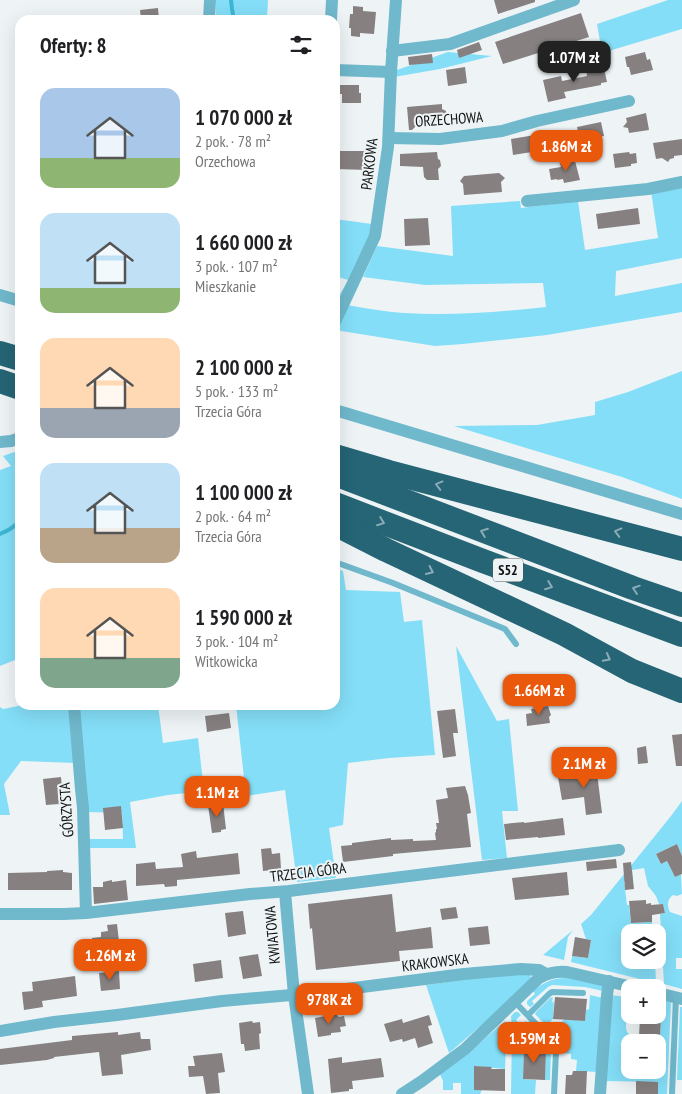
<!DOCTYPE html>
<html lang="pl">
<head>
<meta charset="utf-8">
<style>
	:root { --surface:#fff; --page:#f2f2f2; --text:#202124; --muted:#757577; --accent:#ea580c }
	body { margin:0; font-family:"PT Sans Narrow",sans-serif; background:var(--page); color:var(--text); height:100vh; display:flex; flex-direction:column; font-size:19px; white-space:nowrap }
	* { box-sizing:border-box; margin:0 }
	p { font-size:16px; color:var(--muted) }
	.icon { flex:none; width:28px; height:28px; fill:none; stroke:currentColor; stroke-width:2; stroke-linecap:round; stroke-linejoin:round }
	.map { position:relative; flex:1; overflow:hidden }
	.details { position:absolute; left:15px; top:15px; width:325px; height:695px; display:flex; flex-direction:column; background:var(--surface); border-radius:15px; box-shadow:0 5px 20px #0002 }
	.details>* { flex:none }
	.tools { position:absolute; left:621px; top:924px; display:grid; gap:10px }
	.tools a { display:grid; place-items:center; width:45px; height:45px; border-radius:10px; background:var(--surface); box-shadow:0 5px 20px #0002; font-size:25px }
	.price { position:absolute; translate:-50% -42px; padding:0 11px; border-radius:10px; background:var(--accent); color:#fff; font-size:16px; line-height:32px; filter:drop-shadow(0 1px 2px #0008) }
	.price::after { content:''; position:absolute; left:50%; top:30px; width:15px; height:11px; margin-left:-8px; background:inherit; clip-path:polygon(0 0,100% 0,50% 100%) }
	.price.current { background:#222; color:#fff }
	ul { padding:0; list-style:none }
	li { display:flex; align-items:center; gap:15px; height:125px; padding:0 25px }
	li span { display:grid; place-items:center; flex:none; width:140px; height:100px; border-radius:15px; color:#555 }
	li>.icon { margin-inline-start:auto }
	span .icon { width:60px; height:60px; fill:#fffc; stroke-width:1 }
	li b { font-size:21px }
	h2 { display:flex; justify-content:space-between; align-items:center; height:60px; padding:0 25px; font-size:21px }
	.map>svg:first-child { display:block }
	.green { fill:#84def7; fill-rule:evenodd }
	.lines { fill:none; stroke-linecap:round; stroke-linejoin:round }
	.stream { stroke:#3cb6d4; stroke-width:4 }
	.building { fill:#868081 }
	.service { stroke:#70b8cc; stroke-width:6 }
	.minor { stroke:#70b8cc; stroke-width:12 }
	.motorway { stroke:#256575; stroke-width:24 }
	.oneway { stroke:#8aacb6 }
	.labels { text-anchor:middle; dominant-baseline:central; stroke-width:4; stroke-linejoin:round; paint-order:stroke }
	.shield { fill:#eef4f6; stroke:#535656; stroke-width:1 }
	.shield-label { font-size:14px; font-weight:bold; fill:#101212 }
	.street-label { font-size:15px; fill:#101212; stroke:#eef4f6 }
</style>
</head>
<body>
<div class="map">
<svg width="682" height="1094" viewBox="0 0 682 1094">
	<rect width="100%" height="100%" fill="#eef4f6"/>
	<g class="green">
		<path d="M216,0H268L267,20H216Z"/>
		<path d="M668,0H682V29L602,53L597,24Z"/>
		<path d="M448,52L492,56L440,69L394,77L397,70Z"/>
		<path d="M682,186V258L616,271L615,296L682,283V312L547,335L463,344L435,346L335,330V326L347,305C366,308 385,312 404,313C451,316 499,312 546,307L543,283L425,285L363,277L377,246L453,256L451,206L520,201L521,208L578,201L585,250L658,238L651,191Z"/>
		<path d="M335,219L372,224L370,236L335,311V303L348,280L335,276Z"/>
		<path d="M682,371V499L622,477L454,426L537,425L595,415V402L628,392Z"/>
		<path d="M20,450V658L0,666V470L11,466L3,456Z"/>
		<path d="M335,568L343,571L346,590L400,592L404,622L422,620L435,755L389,758L348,763L343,825L329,828L336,878L297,882L285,790L246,796L236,705H335Z"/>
		<path d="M456,646L497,721L509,719L518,811H502L507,858L482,860Z"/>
		<path d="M23,705H70L75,763L21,761L4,784L10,815H0V707L3,709Z"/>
		<path d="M77,705H158L163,743L198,738L204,791L168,795L130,802L136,848H89V839H123L122,813L88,812Z"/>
		<path d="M682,801V856L677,844L656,854L661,864L667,861L675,877L681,874L682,894L677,896L673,895C667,899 667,906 670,912L682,916V958H676V969H682V989L664,984L660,914L665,913L663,904H659L656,896L648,886L644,868L632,870L633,880L624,881L627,905H629L631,923L652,922L653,932H630V960H655L656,983L571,962L572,956L588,958L591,940L586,939L581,924L591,915L671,816Z"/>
		<path d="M573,930L568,937L564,960L543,955Z"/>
		<path d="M529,974L531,977L530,979L497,1012L449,1053L426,985L489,976Z"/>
		<path d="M563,978C574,978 597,980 605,988L598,1072L576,1071L577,1060L571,1059V1054L563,1053C562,1036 546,1026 535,1014L536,1012L550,998L553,997L552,1003L554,1001L553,1019L549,1023L553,1028L564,1020V1019L585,1021L586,1010L589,1009L590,995L603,998V991L585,987L552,985L548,987L532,1001L534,1004L530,1007L527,1004V1001L535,994L533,991C543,983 550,979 563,978Z"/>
		<path d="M610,995L627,997L626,1028L627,1032L630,1035L634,1036L660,1037L661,1019L638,1018L634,1015H658V999L671,1002L667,1094H658V1082L604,1081ZM630,1042H658V1070H630Z"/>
		<path d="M680,1007H682V1080H677Z"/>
		<path d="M515,1012H518L521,1015L516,1020L521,1025L526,1021L528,1023L522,1029L537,1045V1047H524L523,1079L536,1080L535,1094H511L512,1029L511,1016Z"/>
		<path d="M505,1021L507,1024L505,1069L475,1066L474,1089L482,1090L480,1094H461V1083H453V1090H443V1081L440,1074L468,1053Z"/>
		<path d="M540,1047L551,1048V1049L550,1080H545L546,1052H540Z"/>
	</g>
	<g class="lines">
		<g class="stream">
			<path d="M231,0L232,9L234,20"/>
			<path d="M0,534C8,531 14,527 20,521"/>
		</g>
	</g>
	<g class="building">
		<path d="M494,0H535V2L498,14Z"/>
		<path d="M353,6L363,7V11L376,12L374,34L360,33V37L351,36V28H349L350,14H353Z"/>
		<path d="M158,8L159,20H141L140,10Z"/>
		<path d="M581,13L589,37L503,64L495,42Z"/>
		<path d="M479,42L482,50L459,58L457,50Z"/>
		<path d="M645,52L647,60L650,59L653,70L631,75L629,67H627L625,57Z"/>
		<path d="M432,54L433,63L409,65L408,57Z"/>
		<path d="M603,64L607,82L601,83V85L564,92L566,98L548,102L543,80L561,76L562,81L587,76L586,68Z"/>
		<path d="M465,67L467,83L448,86L446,70Z"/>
		<path d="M337,85H359V93H361V103H342V94H337Z"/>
		<path d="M442,104V109L446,111V122L437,123V126L423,127L419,123L412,130H409L407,107Z"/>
		<path d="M646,113L649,130L629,133L628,128L623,127L627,122L626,118Z"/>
		<path d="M601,122L604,136L580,141L577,127Z"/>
		<path d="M535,135L538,151L513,155L511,139Z"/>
		<path d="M682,139V155L674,156V158L670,159L668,162L662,158L656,159L653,143Z"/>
		<path d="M335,151H368V170L335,169Z"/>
		<path d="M437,152L438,159L440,160L441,166L438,169L439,180H427L424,177L423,167L400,166V154Z"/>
		<path d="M629,152L630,154L636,153L637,163L631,164V166L615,168L613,154Z"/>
		<path d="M575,161L580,180L564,183L563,179L557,180V179L551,180L549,169L561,167L560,163Z"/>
		<path d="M499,173L505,178L501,182L502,192L464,195L463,184L460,181L464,176Z"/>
		<path d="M638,208L640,224L598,229L596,214Z"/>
		<path d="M428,218L430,245L405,246L404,219Z"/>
		<path d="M548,706L551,715L549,717L550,723L527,726L526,714L532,713L531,709Z"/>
		<path d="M455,709L458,733H453L456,756L443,758L437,711Z"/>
		<path d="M229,713L231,728L207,732L205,716Z"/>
		<path d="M682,734V766H676L672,735Z"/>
		<path d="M646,746L648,763L638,764L637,748Z"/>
		<path d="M600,762L601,772L597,773L602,813L586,815L584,797L562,800L558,777L590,773L588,764Z"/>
		<path d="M61,777L63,799L59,804L46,805L43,779Z"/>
		<path d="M465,786L468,795L471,813L467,814L471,847L393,854V856L343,862L341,846L352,845V843L391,838V840L413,839V841L436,840L435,833L436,832V829H437L436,823H439L436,800L448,798L446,788Z"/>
		<path d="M223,803L226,829L221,830V832L212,833L208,805Z"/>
		<path d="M121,806L123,828L105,830L103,808Z"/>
		<path d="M563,818L565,835L538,838V837L506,840L504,824L524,822V823Z"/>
		<path d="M677,844L682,856V874L675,877L667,861L661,864L656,854Z"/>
		<path d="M271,848L272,854L280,853L281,869L263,871L261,849Z"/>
		<path d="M196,851L197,858L238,853L240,874L177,880V886L165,887L164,884L136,886V864L155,862L156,869L183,867L181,854Z"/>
		<path d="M616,859L617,868L587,871L586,862Z"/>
		<path d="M631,862L634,889L625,890L623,863Z"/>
		<path d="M63,870V872L72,873V890H8V873L47,872V871Z"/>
		<path d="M567,872L569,895L515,900L512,878Z"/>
		<path d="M112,880V882L126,880L128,900L94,904L93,887H103V882Z"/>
		<path d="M392,894L396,932L431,927L433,948L399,951L400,961L316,970L312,928L310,929L308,904Z"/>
		<path d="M646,900V904L651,903V905L663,904L665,913L652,915V922L631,923L629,901Z"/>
		<path d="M456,907L458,918L442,920L440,909Z"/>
		<path d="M243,911L246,934L228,937L225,913Z"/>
		<path d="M117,924L120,950L94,954L92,938L101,937V932L108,931L107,925Z"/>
		<path d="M488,926L490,944L470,946L468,928Z"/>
		<path d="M575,937L591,940L588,958L572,956Z"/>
		<path d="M258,954L262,976L243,979L239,957Z"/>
		<path d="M221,960L223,978L195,982L193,964Z"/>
		<path d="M119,971L120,989L101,991L99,973Z"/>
		<path d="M75,976L77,996L42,1001L43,1007L24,1010L22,992L33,991L32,982Z"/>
		<path d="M555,997L587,999L585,1021L553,1019Z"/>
		<path d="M336,1014L339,1017L344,1016L346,1026L340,1027L341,1032L331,1033V1035L318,1037L315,1018Z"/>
		<path d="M429,1015L432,1025L428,1026L433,1043L418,1048L415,1038L403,1042L402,1039L390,1042L384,1024L402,1019L403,1023Z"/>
		<path d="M640,1018L661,1019L660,1037L639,1036Z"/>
		<path d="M252,1021L253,1023L260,1022L261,1033L259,1034L260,1049L245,1051L244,1044H241L239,1023Z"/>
		<path d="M118,1032V1035L140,1032L141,1039H150L151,1050L121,1055L123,1074L102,1076L99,1052L54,1057V1058L47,1060L0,1065V1049L72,1040V1036Z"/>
		<path d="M524,1047H540V1052H546L545,1080L523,1079Z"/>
		<path d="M222,1053L225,1072L218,1073L220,1093L206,1094L203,1076L189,1077L188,1066H195L193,1056Z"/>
		<path d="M342,1057V1063L381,1058L384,1077L352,1081L353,1089H349V1091L331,1093L328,1059Z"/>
		<path d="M474,1066L492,1067L491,1069H505V1091L474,1090Z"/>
		<path d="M573,1071H587L586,1094H565L566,1075H572Z"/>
		<path d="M636,1081L658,1082V1094H636Z"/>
	</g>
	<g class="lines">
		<g class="service">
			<path d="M335,562L393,583L505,629L516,644"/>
			<path d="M515,1002L555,1044L556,1052L554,1094"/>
			<path d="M528,1015L549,994L552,992L583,993"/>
			<path d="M672,1094L676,997"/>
		</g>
		<g class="minor">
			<path d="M209,20L210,0"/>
			<path d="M331,20L332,0"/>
			<path d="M392,51L450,44L574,0"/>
			<path d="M335,70L391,72"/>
			<path d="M389,138L440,139L502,131L537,121L629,101"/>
			<path d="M527,201L648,189L682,182"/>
			<path d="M0,295L20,301"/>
			<path d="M335,322L375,236L388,147L391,72L396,0"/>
			<path d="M335,410L682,514"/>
			<path d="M0,442L11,441L20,438"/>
			<path d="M74,705L81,789L83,808L86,913"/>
			<path d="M285,892L294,995L308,1094"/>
			<path d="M0,914H64L86,913L250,894L289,891L619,850"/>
			<path d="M658,993L682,999"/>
			<path d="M0,1031L54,1022L117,1015L222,1001L315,993L464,974L521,969L539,970L546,974"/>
			<path d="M402,1094L422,1081L465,1049L539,978C548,973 557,971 567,972L637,988"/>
			<path d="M600,1094L607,995L609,981"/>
		</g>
		<g class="motorway">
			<path d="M0,353L20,359"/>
			<path d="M0,381L20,388"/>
			<path d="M335,456L389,472L682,549"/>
			<path d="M335,474L633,588L682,605"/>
			<path d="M335,504L483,561L682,635"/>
			<path d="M335,524L386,550L564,634L632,671L682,691"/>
		</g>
	</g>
	<defs><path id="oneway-chevron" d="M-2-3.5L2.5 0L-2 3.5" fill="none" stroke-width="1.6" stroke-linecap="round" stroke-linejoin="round" transform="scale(1.25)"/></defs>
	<g class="oneway">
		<use href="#oneway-chevron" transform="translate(439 485) rotate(-165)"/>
		<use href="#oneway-chevron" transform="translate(381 522) rotate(21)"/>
		<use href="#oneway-chevron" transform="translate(484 532) rotate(-159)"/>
		<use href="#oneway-chevron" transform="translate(618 532) rotate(-165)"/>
		<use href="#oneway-chevron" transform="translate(430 571) rotate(25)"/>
		<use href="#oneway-chevron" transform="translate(549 586) rotate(21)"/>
		<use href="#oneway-chevron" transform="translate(636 589) rotate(-161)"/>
		<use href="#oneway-chevron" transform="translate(607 658) rotate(28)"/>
	</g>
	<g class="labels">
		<rect class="shield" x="493" y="558.5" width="30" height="23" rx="4"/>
		<g class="shield-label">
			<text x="508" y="570">S52</text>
		</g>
		<g class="street-label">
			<text transform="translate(449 119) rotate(-4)">ORZECHOWA</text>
			<text transform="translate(369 164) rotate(-83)">PARKOWA</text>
			<text transform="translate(66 810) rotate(-94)">GÓRZYSTA</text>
			<text transform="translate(308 872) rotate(-7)">TRZECIA GÓRA</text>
			<text transform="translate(272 935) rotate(-95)">KWIATOWA</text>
			<text transform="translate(435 962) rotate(-7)">KRAKOWSKA</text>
		</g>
	</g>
</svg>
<div class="tools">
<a><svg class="icon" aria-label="layers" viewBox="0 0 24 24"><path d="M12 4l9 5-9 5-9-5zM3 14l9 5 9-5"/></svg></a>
<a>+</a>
<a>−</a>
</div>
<b class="price current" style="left:574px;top:83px">1.07M zł</b>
<b class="price" style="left:566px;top:172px">1.86M zł</b>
<b class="price" style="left:539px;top:716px">1.66M zł</b>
<b class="price" style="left:584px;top:789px">2.1M zł</b>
<b class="price" style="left:217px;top:818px">1.1M zł</b>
<b class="price" style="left:110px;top:981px">1.26M zł</b>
<b class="price" style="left:329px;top:1025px">978K zł</b>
<b class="price" style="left:534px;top:1064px">1.59M zł</b>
<section class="details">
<h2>Oferty: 8<svg class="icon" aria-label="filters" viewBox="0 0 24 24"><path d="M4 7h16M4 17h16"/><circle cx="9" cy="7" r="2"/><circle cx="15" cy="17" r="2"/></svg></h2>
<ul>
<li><span style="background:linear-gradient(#a9c7e8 70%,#8fb573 0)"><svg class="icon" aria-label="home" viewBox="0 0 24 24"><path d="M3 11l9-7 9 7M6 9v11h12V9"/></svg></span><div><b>1 070 000 zł</b><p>2 pok. · 78 m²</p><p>Orzechowa</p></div></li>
<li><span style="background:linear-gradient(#bfe0f5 75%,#8fb573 0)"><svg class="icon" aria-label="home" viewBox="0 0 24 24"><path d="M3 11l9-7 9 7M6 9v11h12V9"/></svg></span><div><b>1 660 000 zł</b><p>3 pok. · 107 m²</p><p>Mieszkanie</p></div></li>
<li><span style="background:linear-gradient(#ffd9b3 70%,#9aa5b1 0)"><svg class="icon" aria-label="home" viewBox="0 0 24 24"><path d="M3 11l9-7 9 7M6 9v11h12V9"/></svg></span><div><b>2 100 000 zł</b><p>5 pok. · 133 m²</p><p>Trzecia Góra</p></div></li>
<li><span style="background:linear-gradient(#bfe0f5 65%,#b9a48a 0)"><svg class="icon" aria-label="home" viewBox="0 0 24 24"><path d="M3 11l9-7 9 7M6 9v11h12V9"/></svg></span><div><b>1 100 000 zł</b><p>2 pok. · 64 m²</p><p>Trzecia Góra</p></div></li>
<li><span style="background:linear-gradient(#ffd9b3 70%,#7fa58c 0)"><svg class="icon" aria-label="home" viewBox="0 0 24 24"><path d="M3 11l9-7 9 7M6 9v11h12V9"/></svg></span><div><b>1 590 000 zł</b><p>3 pok. · 104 m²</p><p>Witkowicka</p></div></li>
</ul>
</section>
</div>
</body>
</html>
